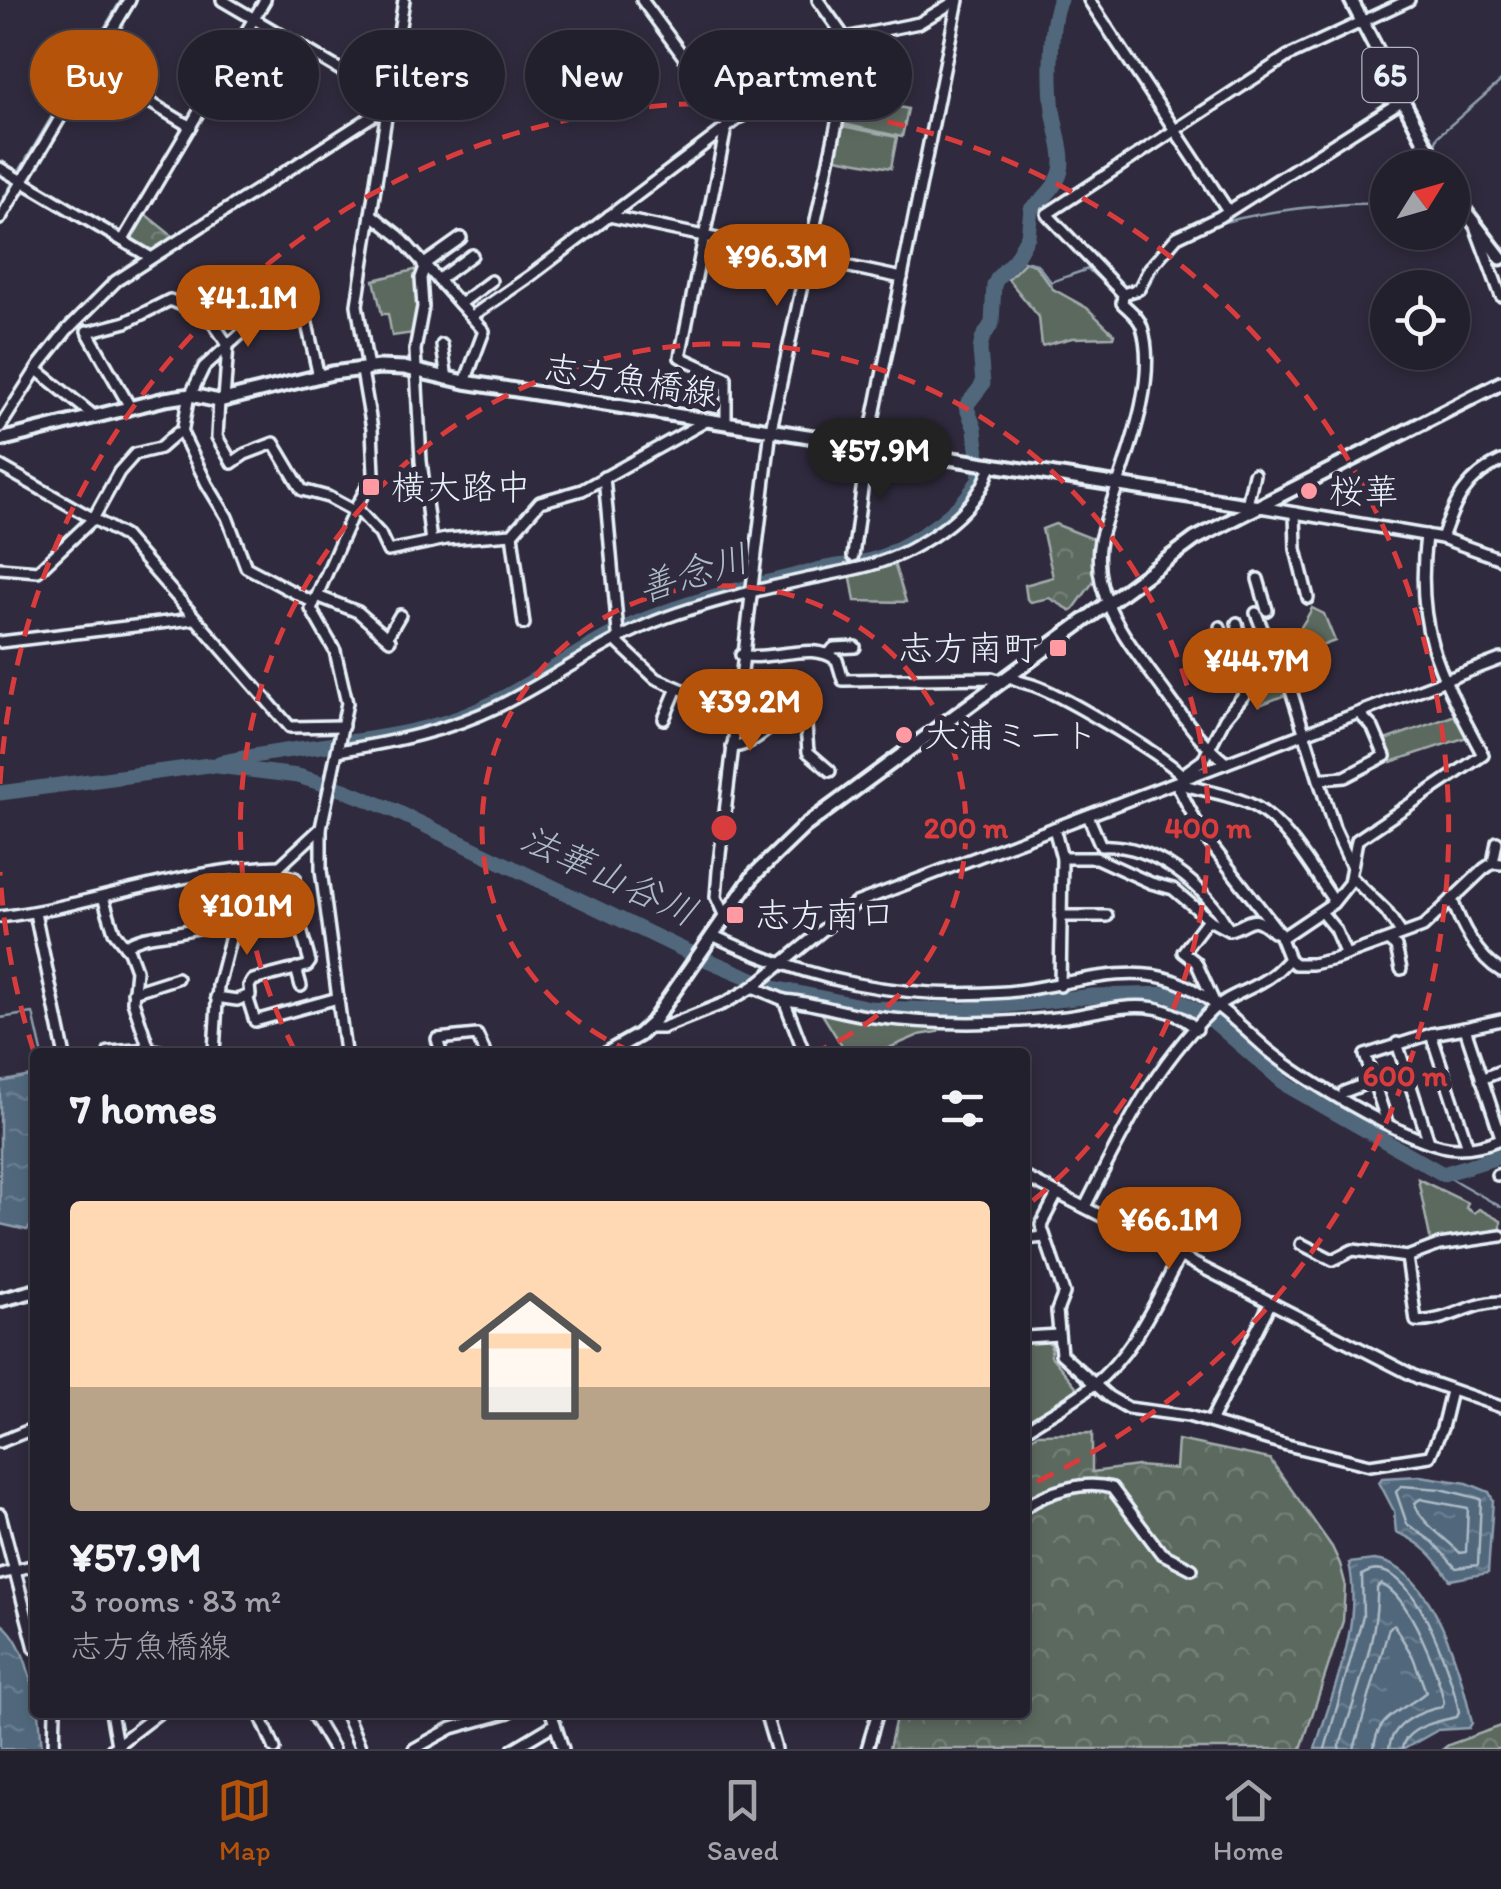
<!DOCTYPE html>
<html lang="en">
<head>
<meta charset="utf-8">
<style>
	:root { --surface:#23202e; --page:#2b2836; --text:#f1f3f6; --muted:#a3a3aa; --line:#403e4a; --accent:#b45309 }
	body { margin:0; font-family:Itim,"Klee One",sans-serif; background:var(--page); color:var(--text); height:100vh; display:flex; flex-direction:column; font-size:38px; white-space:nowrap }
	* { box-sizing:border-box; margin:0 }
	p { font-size:32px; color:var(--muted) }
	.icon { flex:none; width:55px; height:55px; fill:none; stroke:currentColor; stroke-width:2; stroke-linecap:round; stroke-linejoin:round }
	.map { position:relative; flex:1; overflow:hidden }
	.sheet { position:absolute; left:30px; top:1048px; width:1000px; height:670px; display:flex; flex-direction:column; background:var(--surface); border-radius:10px; box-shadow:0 5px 15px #0003,0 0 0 2px var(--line) }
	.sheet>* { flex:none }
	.hud { position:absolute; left:30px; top:30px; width:1000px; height:90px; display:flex; gap:20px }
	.needle { width:65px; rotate:53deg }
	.controls { position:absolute; left:1370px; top:150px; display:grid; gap:20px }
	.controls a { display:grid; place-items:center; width:100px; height:100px; border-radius:50%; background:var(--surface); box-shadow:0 5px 15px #0003,0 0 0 2px var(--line); font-size:50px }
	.price { position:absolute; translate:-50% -85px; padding:0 22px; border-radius:35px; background:var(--accent); color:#fff; font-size:32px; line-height:65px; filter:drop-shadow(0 2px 5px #0008) }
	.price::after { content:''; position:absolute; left:50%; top:60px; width:30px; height:22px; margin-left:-15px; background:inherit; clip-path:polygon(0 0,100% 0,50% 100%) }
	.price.current { background:#222; color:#fff }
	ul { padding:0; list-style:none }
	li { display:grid; align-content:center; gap:20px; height:530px; padding:0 40px }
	li span { display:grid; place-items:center; height:310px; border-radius:10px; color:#555 }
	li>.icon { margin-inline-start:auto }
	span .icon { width:180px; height:180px; fill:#fffc; stroke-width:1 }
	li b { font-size:42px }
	h2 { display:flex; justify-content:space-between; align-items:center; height:120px; padding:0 40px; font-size:42px }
	.tag { padding:0 35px; border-radius:45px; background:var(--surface); box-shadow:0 5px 15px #0003,0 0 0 2px var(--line); font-size:35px; line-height:90px }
	.tag.current { background:var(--accent); color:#fff }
	.tabs { display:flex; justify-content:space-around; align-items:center; height:140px; border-top:2px solid var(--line); background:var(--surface); font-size:28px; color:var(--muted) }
	.tabs a { display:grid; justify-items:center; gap:5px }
	.tabs .current { color:var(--accent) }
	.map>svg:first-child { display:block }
	.green { fill:#5c695f; stroke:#a2adac; stroke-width:2.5 }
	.forest { fill:url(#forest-crowns); stroke:#a2adac; stroke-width:2.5 }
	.water { fill:url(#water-ripples); stroke:#8d9eae; stroke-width:2.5 }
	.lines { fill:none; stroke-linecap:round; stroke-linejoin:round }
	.shore { stroke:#acbac6; stroke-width:2.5 }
	.stream { stroke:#8d9eae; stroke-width:2.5 }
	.river { stroke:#51677c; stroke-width:15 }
	.minor-casing { stroke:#e8f1f8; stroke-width:16 }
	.major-casing { stroke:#e8f1f8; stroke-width:19 }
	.minor { stroke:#2f2a3d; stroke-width:9 }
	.major { stroke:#2f2a3d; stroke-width:11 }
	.ring { fill:none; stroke:#d83c3d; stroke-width:5; stroke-dasharray:18 12 }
	.poi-dot { fill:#ff9aa2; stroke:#2f2a3d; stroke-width:4 }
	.labels { text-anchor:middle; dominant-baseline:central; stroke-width:10; stroke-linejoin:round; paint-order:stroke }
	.shield { fill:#2f2a3d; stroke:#b0b5c0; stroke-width:2.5 }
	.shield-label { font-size:32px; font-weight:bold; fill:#e8f1f8 }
	.street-label { font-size:35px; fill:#e8f1f8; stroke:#2f2a3d }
	.poi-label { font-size:35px; fill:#e8f1f8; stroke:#2f2a3d; text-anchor:start }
	.water-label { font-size:38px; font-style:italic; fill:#acbac6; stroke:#2f2a3d }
	.centre { fill:#d83c3d; stroke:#2f2a3d; stroke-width:5 }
	.ring-label { font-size:30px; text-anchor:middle; font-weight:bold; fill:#d83c3d; stroke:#2f2a3d; stroke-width:10; stroke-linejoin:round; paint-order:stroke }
</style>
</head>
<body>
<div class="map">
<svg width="1501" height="1749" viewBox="0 0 1501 1749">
	<defs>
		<pattern id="forest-crowns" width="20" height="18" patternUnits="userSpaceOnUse" patternTransform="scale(2.5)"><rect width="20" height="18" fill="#5c695f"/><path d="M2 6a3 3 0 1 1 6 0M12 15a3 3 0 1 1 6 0" fill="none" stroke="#737f77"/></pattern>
		<pattern id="water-ripples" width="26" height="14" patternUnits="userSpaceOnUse" patternTransform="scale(2.5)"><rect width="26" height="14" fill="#51677c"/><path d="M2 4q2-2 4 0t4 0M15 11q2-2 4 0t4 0" fill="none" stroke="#6a7d8f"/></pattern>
	</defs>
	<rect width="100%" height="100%" fill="#2f2a3d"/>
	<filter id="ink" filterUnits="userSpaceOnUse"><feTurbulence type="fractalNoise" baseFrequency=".01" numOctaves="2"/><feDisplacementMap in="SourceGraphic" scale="20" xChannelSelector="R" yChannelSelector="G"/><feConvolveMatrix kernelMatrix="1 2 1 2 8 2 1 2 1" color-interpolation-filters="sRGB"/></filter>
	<g filter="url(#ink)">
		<g class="green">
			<path d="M848,95L908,109L902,137L843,124Z"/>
			<path d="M842,126L897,137L891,168L836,158Z"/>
			<path d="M1025,262L1035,265L1053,289L1087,308L1114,334L1113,337L1072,338L1042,346L1039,317L1008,279Z"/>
			<path d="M422,268L421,303L414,333L392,336L388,314H382L374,280Z"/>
			<path d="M893,560L906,602L855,601L850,572Z"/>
			<path d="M1312,608L1324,614L1335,641L1313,649L1319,670L1290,680L1281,661C1288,643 1303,627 1312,608Z"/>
			<path d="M1458,714L1470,736L1391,762L1382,741Z"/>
			<path d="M819,1009L937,1025L939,1028L938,1032L919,1035L882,1051L844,1049Z"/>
			<path d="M1418,1179L1468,1203L1466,1208L1474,1213L1479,1209L1501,1221V1234L1432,1247Z"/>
			<path d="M1051,1339V1356L1079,1390L1025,1424V1341Z"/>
		</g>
		<g class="forest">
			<path d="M145,214L175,238L152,252L129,240Z"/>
			<path d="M1055,524L1096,540L1093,569L1096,578L1072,611L1049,598L1031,602L1027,599L1025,585L1053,577L1042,529Z"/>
			<path d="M1274,662L1282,671L1288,694L1260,705L1252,688Z"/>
			<path d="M1092,1433V1472L1137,1466L1176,1469L1178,1440L1270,1459L1332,1547L1340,1564L1345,1583L1343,1621L1301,1749H889L897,1713L1025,1712V1443L1037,1434Z"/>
			<path d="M1501,1726V1749H1443L1448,1745Z"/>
		</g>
		<g class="water">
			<path d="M35,1075V1221L27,1230L0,1224V1082Z"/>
			<path d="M1420,1476L1467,1483L1489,1492L1493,1500L1488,1573L1450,1580C1436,1558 1421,1541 1396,1532L1394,1511L1379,1482L1382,1478Z"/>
			<path d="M1374,1560C1433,1565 1462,1675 1472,1723L1469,1728L1438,1730L1404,1749H1315C1333,1690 1363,1625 1349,1563Z"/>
			<path d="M0,1623C23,1637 35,1687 35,1712L39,1713L42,1749H0Z"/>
		</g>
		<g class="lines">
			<g class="shore">
				<path d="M1401,1486L1441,1489L1481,1499L1478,1565L1456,1568L1433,1542L1407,1524L1396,1492Z"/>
				<path d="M1420,1499L1468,1508L1466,1552L1460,1553C1446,1538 1419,1522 1415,1503Z"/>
				<path d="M1325,1749L1363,1616L1362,1575C1411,1544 1453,1679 1459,1712L1457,1717C1438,1721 1405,1727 1402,1749"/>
				<path d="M1339,1749C1353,1701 1379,1638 1377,1588L1381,1584C1410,1596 1438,1672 1444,1702L1442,1707C1420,1711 1391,1724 1389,1749"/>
				<path d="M1354,1749L1389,1628L1394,1625L1413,1657L1426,1692C1404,1711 1376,1715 1374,1749"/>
			</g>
			<g class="stream">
				<path d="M1433,149L1438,136L1501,81"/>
				<path d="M1410,168L1428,155"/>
				<path d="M17,175L121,0"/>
				<path d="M0,204L13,182"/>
				<path d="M1015,259L1037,264L1051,282L1088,269L1117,296"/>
				<path d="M1125,298L1144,293C1157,275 1160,257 1179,242C1214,214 1332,202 1377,204L1388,192"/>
				<path d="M0,1018L33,1013L42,1052"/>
				<path d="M1443,1174L1501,1207"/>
			</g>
			<g class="river">
				<path d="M219,763C298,744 381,745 458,718C520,696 572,651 632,625C692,599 758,585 821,569C844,564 867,564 888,554C922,537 963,512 980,477L975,429L966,406L983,384L980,350L982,339L992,323L994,285L998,277L1015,259L1028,236L1031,209C1076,173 1061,158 1053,110C1050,86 1049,20 1060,0"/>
				<path d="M0,793L209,765L298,776L344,790L393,810L684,950L774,988L870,1008L910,1009L965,1010L1093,996L1168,994L1212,1020L1288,1086L1443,1174L1501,1156"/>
			</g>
			<g class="minor-casing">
				<g id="minor">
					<path d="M222,0L388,98"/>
					<path d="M642,0L732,123"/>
					<path d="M1089,0L1227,209"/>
					<path d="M91,67L191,127"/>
					<path d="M0,168L150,257"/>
					<path d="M371,214L399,236L484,331L465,382"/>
					<path d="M609,216L902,278"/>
					<path d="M0,219L130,0"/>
					<path d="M1476,229L1501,296"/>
					<path d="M123,240L265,0"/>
					<path d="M423,265L461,238"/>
					<path d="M425,267L421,278L423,307L415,350L421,461L431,542"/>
					<path d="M438,280L472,255"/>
					<path d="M1123,294L1139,289L1149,269L1177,237L1219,217L1403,100"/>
					<path d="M460,304L491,281"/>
					<path d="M472,316L530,276L845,38L919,23L957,0"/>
					<path d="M87,331L130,407"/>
					<path d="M88,332L126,322L170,300L209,317L228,345L224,400"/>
					<path d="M442,345L447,379"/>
					<path d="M368,368L357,305L404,0"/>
					<path d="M37,370L94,416"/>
					<path d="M219,401L217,437L232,463L245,454L274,443L302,490L328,497L354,511"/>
					<path d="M726,422V378L680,357L726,128"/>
					<path d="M0,427L40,364L67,330L116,281L386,107"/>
					<path d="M0,466L124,536L290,727L343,726"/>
					<path d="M604,477L619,644L655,678L735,712"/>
					<path d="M1247,505L1254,474"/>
					<path d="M1260,507L1442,538L1501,559"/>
					<path d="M356,508L380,534L388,551L446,539L512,534L540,502L582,490L708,420"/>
					<path d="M1295,513L1296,549L1308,598"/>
					<path d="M512,534L524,624"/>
					<path d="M1442,538C1454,503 1466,477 1501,461"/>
					<path d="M853,556L868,445L958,0"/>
					<path d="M0,568L38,571L93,519L119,472L135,454L160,448L177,433"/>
					<path d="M1258,579L1267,610"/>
					<path d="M317,596L358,612L390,640"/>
					<path d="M314,603L246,567L227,517L207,484L182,433L188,400L204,367L243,332L246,310L301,297L319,377"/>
					<path d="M1256,613L1273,657L1289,684L1334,828L1352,867"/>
					<path d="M1237,623L1241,642"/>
					<path d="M1220,627L1224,647"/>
					<path d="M387,637L400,615"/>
					<path d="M0,642L193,619"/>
					<path d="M1211,651L1265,635"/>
					<path d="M829,654L834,648L855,647"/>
					<path d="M741,655C771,662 813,640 837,660L843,680L992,678L1001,681"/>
					<path d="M1008,676C1018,682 1028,683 1038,687C1064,697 1172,759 1185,779"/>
					<path d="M664,719L677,688"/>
					<path d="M732,747C759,746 775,713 805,713L808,752L830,771"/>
					<path d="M338,751C393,742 448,731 499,706C556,678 606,639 667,617C712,601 761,589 807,579C843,571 877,567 909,550C945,531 981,504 991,464"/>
					<path d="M1226,763C1197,740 1178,709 1156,680C1126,639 1090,594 1100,540C1116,480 1161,389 1142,327C1139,317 1129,310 1122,303L1123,294L1047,214L1288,56L1409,0"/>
					<path d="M1182,775L1203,760L1225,718L1275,658"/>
					<path d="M1320,779L1345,777L1385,756L1373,728L1360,714"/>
					<path d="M1181,781L1184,785C1205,791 1232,795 1252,805C1287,823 1312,870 1334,901"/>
					<path d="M1176,783L1202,833L1278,931L1289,959L1295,964H1312L1335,959L1423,927L1484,869L1493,863L1501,864"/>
					<path d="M1088,816L1101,846C1153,843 1206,885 1229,930C1250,925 1250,910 1273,932"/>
					<path d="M1054,828L1062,858L1060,986"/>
					<path d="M1062,858H1096L1151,883L1173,889L1211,921L1228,930"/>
					<path d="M1493,863L1497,842"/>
					<path d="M1352,878L1386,911L1401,933"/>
					<path d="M103,897L114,932L129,951L136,970L133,1001L149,1049"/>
					<path d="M1452,899C1460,924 1478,958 1501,971"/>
					<path d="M1321,912L1335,929L1346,955"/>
					<path d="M35,913L64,1052"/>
					<path d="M1060,916H1107"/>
					<path d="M0,917C95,905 183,868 280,866"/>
					<path d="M725,917L716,897L718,871L771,429L851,58L845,38L818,0"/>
					<path d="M1208,919L1183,952L1196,962L1215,1004"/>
					<path d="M712,935C810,981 898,1000 1007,992C1057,988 1124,963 1172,980C1209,993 1240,1026 1269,1051C1306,1081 1396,1135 1442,1146C1462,1151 1483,1146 1501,1139"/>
					<path d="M1281,938L1333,903L1349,883L1357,840L1483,755C1440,674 1414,631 1426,535"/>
					<path d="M1389,941L1396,947L1401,969"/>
					<path d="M125,946C143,934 158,936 178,932C199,928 211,923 233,929"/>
					<path d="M296,968L301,986"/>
					<path d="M753,987L784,1000L804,1052"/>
					<path d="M133,992L177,978"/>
					<path d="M247,996L255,1021L338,998"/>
					<path d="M216,997L237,1000L250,995L249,986L253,980L307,966L310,962L299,923L295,878L274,873"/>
					<path d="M784,1000C811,1002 839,1012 866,1016C932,1025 999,1025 1066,1017C1116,1010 1153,992 1197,1029"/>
					<path d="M646,1028H662L725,1003L753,987L856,903L1501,659"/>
					<path d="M1465,1028L1501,1020"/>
					<path d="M1431,1034L1468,1147"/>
					<path d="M1397,1043L1429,1142"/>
					<path d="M109,1052L149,1049L164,1052"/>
					<path d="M214,1052L218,986L235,920L280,866L321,828"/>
					<path d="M345,1052L321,870V828L347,703L335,651L311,609L354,511L374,474L372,429L362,371"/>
					<path d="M441,1052L437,1039L477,1035L484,1050"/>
					<path d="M1481,1079L1501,1071"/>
					<path d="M1344,1092L1373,1081"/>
					<path d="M1387,1122L1365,1055L1431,1034L1465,1028L1501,1137"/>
					<path d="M1497,1175L1501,1174"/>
					<path d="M1025,1177L1418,1378L1501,1407"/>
					<path d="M1057,1194L1041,1225L1064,1293L1057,1311L1061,1354L1109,1397L1128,1408L1188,1416L1287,1445L1370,1465L1430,1456L1442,1428L1451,1391"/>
					<path d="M1085,1207C1121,1135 1153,1068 1211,1011C1229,994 1253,990 1272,975C1278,971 1283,965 1289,959"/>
					<path d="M1501,1236L1439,1245L1407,1257L1416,1321C1447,1323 1470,1302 1501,1302"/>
					<path d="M1025,1239L1044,1237"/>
					<path d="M1301,1244L1333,1260L1353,1250L1407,1257"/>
					<path d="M1025,1337L1059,1335"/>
					<path d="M1210,1422L1271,1302"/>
					<path d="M1025,1430C1047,1415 1071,1403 1092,1386C1134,1353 1155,1302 1180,1256"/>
					<path d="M0,1442L35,1428"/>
					<path d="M1025,1507C1049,1491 1084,1480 1112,1488L1161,1553L1192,1569"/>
					<path d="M0,1514L35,1648"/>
					<path d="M0,1574L35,1565"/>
					<path d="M111,1712L117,1745"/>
					<path d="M259,1712L275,1749"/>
					<path d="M311,1712L333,1749"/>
					<path d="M345,1712L361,1749"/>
					<path d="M551,1712L563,1749"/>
					<path d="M765,1712L776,1749"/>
					<path d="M54,1749L55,1712"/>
					<path d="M112,1749L160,1712"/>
					<path d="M414,1749L452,1728L509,1712"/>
					<path d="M513,1749L555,1724"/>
					<path d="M867,1749L878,1712"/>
				</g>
			</g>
			<g class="major-casing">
				<g id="major">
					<path d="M1351,0L1438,168"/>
					<path d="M1452,194L1501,258"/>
					<path d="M0,440L165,399L191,395L219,401L332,373L379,367L404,368L465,382L1259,507"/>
					<path d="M609,1052L639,1035L652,1023L754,875L805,826L1195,539L1501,383"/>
					<path d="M0,1300L35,1291"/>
				</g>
			</g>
			<use href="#minor" class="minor"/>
			<use href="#major" class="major"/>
		</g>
	</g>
	<g class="ring">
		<path d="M633 1052A242 242 0 1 1 815 1052"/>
		<path d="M295 1051A484 484 0 1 1 1025 1207"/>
		<path d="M34 1052A725 725 0 0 1 0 872M0 784A725 725 0 1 1 1030 1485"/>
	</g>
	<g class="poi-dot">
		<rect x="361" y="477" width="20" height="20" rx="5"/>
		<circle cx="1309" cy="491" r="10"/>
		<rect x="1048" y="638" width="20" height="20" rx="5"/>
		<circle cx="904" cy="735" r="10"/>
		<rect x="725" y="905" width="20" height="20" rx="5"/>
	</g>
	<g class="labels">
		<rect class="shield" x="1362.5" y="48" width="55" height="54" rx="8"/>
		<g class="shield-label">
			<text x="1390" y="75">65</text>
		</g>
		<g class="street-label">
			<text transform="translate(631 380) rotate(9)">志方魚橋線</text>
		</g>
		<g class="poi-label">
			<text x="391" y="487">横大路中</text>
			<text x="1329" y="491">桜華</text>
			<text x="1038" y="648" text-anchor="end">志方南町</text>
			<text x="924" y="735">大浦ミート</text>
			<text x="755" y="915">志方南口</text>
		</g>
		<g class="water-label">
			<text transform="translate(693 573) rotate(-17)">善念川</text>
			<text transform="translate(609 875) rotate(25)">法華山谷川</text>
		</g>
	</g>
	<circle cx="724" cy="828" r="15" class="centre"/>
	<g class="ring-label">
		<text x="966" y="838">200 m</text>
		<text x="1208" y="838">400 m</text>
		<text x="1405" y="1086">600 m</text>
	</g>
</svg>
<div class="controls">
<a><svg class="needle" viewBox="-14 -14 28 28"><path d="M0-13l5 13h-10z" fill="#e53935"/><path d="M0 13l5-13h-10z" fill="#a3a3aa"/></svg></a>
<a><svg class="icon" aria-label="locate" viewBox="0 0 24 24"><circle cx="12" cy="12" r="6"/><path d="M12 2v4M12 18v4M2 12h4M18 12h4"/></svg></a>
</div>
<b class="price" style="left:777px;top:309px">¥96.3M</b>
<b class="price" style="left:248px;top:350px">¥41.1M</b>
<b class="price current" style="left:880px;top:503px">¥57.9M</b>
<b class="price" style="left:1257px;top:713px">¥44.7M</b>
<b class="price" style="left:750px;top:754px">¥39.2M</b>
<b class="price" style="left:247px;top:958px">¥101M</b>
<b class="price" style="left:1169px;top:1272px">¥66.1M</b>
<div class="hud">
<a class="tag current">Buy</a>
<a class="tag">Rent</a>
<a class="tag">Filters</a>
<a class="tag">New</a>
<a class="tag">Apartment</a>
</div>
<section class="sheet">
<h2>7 homes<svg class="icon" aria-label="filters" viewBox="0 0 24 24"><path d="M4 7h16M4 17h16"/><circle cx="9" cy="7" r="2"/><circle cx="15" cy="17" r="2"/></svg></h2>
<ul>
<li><span style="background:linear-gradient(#ffd9b3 60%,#b9a48a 0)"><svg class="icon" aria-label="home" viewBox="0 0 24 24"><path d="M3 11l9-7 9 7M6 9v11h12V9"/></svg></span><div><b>¥57.9M</b><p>3 rooms · 83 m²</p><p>志方魚橋線</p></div></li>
</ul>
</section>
</div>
<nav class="tabs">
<a class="current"><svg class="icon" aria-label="map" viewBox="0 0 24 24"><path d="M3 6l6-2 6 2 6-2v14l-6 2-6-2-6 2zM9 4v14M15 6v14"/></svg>Map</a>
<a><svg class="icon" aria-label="saved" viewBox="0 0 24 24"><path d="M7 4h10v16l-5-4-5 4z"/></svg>Saved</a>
<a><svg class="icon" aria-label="home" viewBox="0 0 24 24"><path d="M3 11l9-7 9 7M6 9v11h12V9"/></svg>Home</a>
</nav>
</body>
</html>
